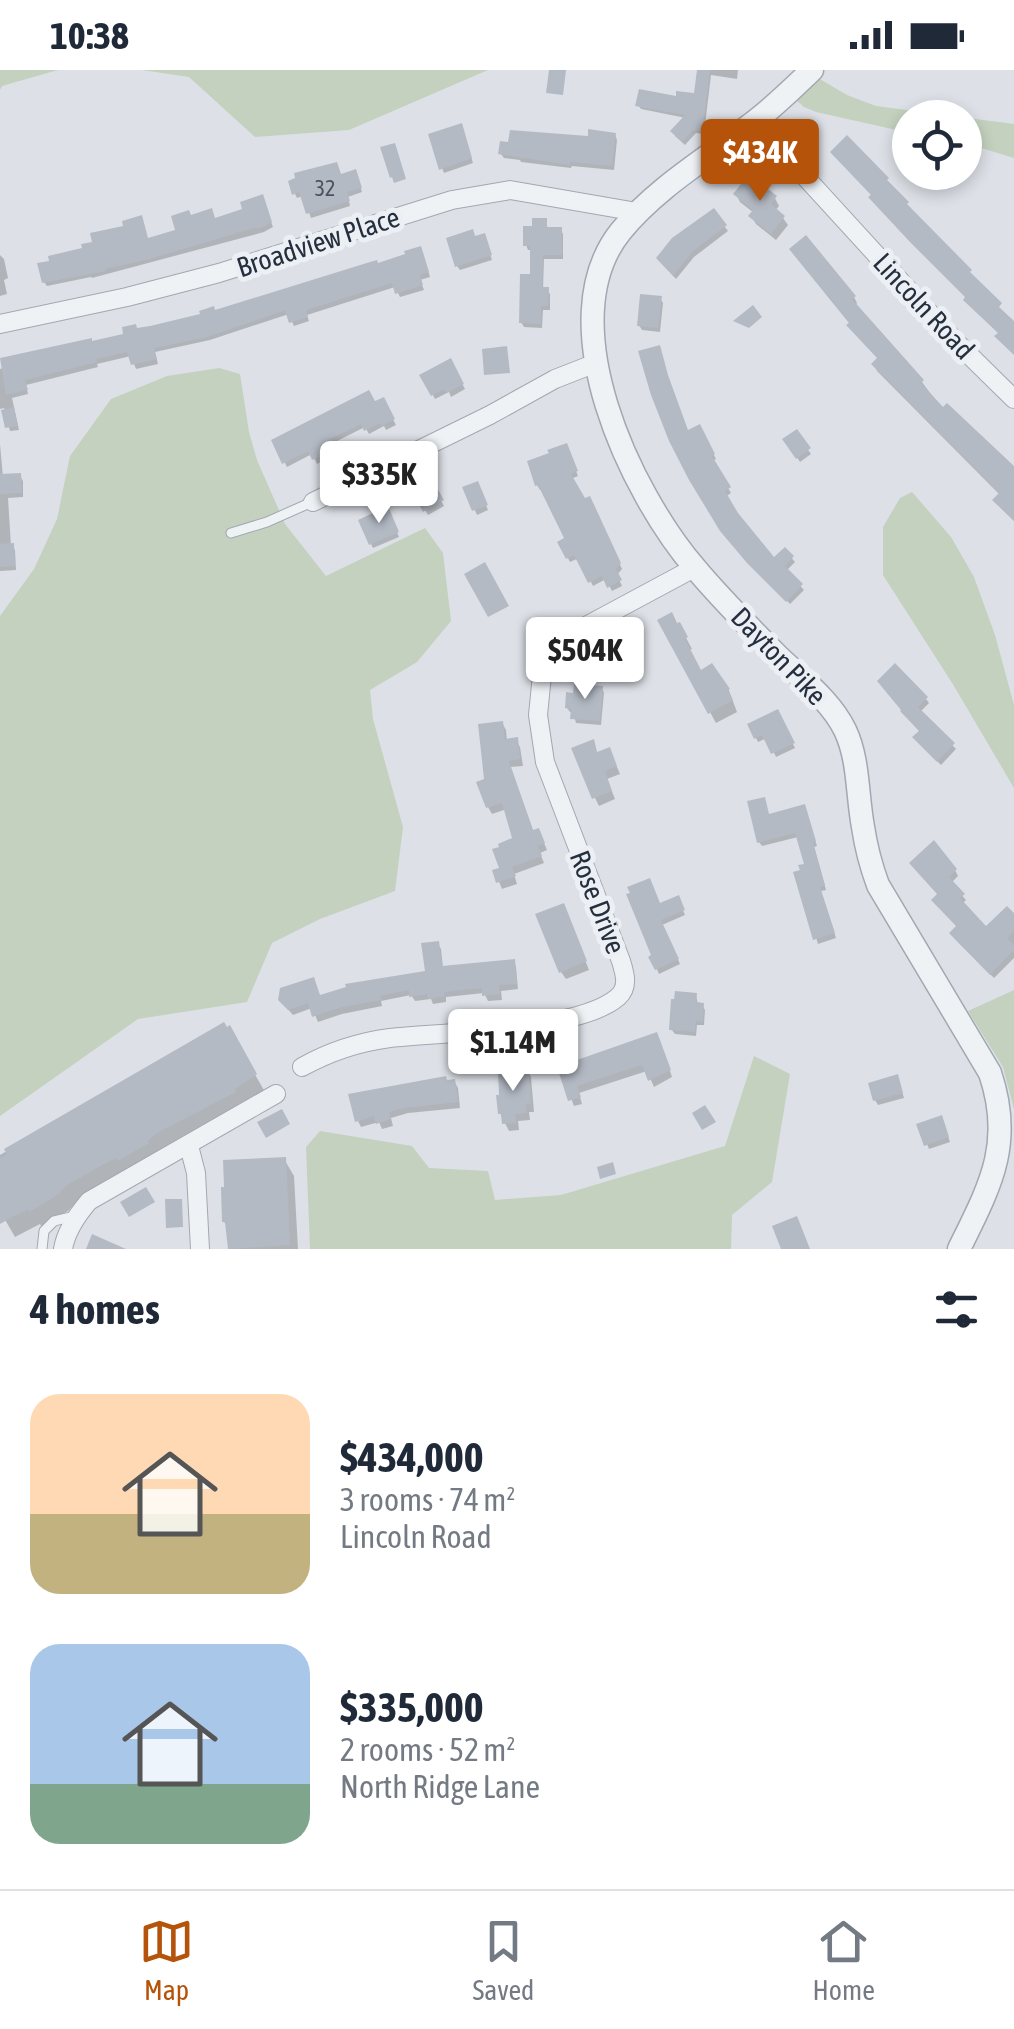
<!DOCTYPE html>
<html lang="en">
<head>
<meta charset="utf-8">
<style>
	:root { --surface:#fff; --page:#f6f6f7; --text:#1f2937; --muted:#747a83; --line:#e0e1e3; --accent:#b45309 }
	body { margin:0; font-family:"Asap Condensed",sans-serif; background:var(--page); color:var(--text); height:100vh; display:flex; flex-direction:column; font-size:38px; white-space:nowrap }
	* { box-sizing:border-box; margin:0 }
	p { font-size:32px; color:var(--muted) }
	.icon { flex:none; width:55px; height:55px; fill:none; stroke:currentColor; stroke-width:2; stroke-linecap:round; stroke-linejoin:round }
	.map { position:relative; height:1179px; overflow:hidden }
	.drawer { display:flex; flex-direction:column; background:var(--surface); flex:1 }
	.drawer>* { flex:none }
	.buttons { position:absolute; left:892px; top:30px; display:grid; gap:20px }
	.buttons a { display:grid; place-items:center; width:90px; height:90px; border-radius:50%; background:var(--surface); box-shadow:0 5px 15px #0003; font-size:50px }
	.price { position:absolute; translate:-50% -85px; padding:0 22px; border-radius:10px; background:#fff; color:#222; font-size:32px; line-height:65px; filter:drop-shadow(0 2px 5px #0008) }
	.price::after { content:''; position:absolute; left:50%; top:60px; width:30px; height:22px; margin-left:-15px; background:inherit; clip-path:polygon(0 0,100% 0,50% 100%) }
	.price.active { background:var(--accent); color:#fff }
	ul { padding:0; list-style:none }
	li { display:flex; align-items:center; gap:30px; height:250px; padding:0 30px }
	li span { display:grid; place-items:center; flex:none; width:280px; height:200px; border-radius:30px; color:#555 }
	li>.icon { margin-inline-start:auto }
	span .icon { width:120px; height:120px; fill:#fffc; stroke-width:1 }
	li b { font-size:42px }
	h2 { display:flex; justify-content:space-between; align-items:center; height:120px; padding:0 30px; font-size:42px }
	.status { display:flex; justify-content:space-between; align-items:center; height:70px; padding:0 50px; background:var(--surface); direction:ltr }
	.status svg { height:28px; fill:currentColor }
	.dock { display:flex; justify-content:space-around; align-items:center; height:140px; border-top:2px solid var(--line); background:var(--surface); font-size:28px; color:var(--muted) }
	.dock a { display:grid; justify-items:center; gap:5px }
	.dock .active { color:var(--accent) }
	.map>svg:first-child { display:block }
	.green { fill:#c3d1be }
	.shadow { fill:#0003 }
	.building { fill:#b4bac4 }
	.lines { fill:none; stroke-linecap:round; stroke-linejoin:round }
	.service-casing { stroke:#a2a8b1; stroke-width:11 }
	.minor-casing { stroke:#a2a8b1; stroke-width:20 }
	.tertiary-casing { stroke:#a2a8b1; stroke-width:25 }
	.service { stroke:#eff2f5; stroke-width:9 }
	.minor { stroke:#eff2f5; stroke-width:18 }
	.tertiary { stroke:#eff2f5; stroke-width:22 }
	.labels { text-anchor:middle; dominant-baseline:central; stroke-width:10; stroke-linejoin:round; paint-order:stroke }
	.number-label { font-size:22px; fill:#4a5260 }
	.street-label { font-size:28px; fill:#262f3e; stroke:#ecf0f5 }
</style>
</head>
<body>
<div class="status"><b>10:38</b><svg viewBox="0 0 49 12"><path d="M0 12V9h3v3zM5 12V6h3v6zM10 12V3h3v9zM15 12V0h3v12zM26 1h20v11H26zM47 4h2v5h-2z"/></svg></div>
<div class="map">
<svg width="1014" height="1179" viewBox="0 0 1014 1179">
	<rect width="100%" height="100%" fill="#dde1e7"/>
	<g class="green">
		<path d="M0,0H58L2,16L0,20Z"/>
		<path d="M142,0H488L349,60L255,67L189,7Z"/>
		<path d="M818,8L847,25L876,36L1014,54V88L965,73V48H910V63L816,42L804,37L796,30Z"/>
		<path d="M219,298L240,304L249,362L257,390L285,454L326,506L425,458L443,483L451,551L417,592L370,620L373,649L403,757L395,821L320,849L272,873L247,932L138,949L0,1046V546L34,499L57,449L70,386L111,329L167,306Z"/>
		<path d="M912,422L951,467L974,507L995,565L1014,635V718L954,616L883,505V457L900,428Z"/>
		<path d="M1014,920V1039L1003,997L968,941Z"/>
		<path d="M754,986L790,1004L772,1112L732,1145L731,1179H310L306,1077L320,1061L412,1076L429,1098L488,1101L495,1130L561,1125L725,1076Z"/>
	</g>
	<g class="shadow">
		<path d="M700,0H738L737,9L711,5L704,64L696,63L685,75L675,66L686,48L641,39L638,35L696,26Z"/>
		<path d="M463,60L473,93L444,103L442,98Z"/>
		<path d="M615,65L617,70L614,100L572,96L571,98L521,92L520,90L504,88L501,84L510,75Z"/>
		<path d="M341,106H357L362,122L348,127L350,136L311,148L303,126L297,128L295,124L299,110Z"/>
		<path d="M736,124L775,128L779,136L775,141L783,148L788,155L776,170L756,154L751,146L754,143L740,132Z"/>
		<path d="M264,132L273,157L264,162L92,208L91,207L47,216L44,212L148,171L178,162L190,148L215,151Z"/>
		<path d="M713,141L728,161L694,187L676,209L662,193Z"/>
		<path d="M545,151L548,159H560L563,164V189H544L543,220H547L550,224V240H543L542,258L524,257L521,252L532,207V180H528L526,175L534,158Z"/>
		<path d="M476,168L486,170L492,190L460,200L457,196Z"/>
		<path d="M423,183L430,207L420,210L424,220L400,227L395,217L307,245L309,251L294,256L289,245H286L210,270L155,282L158,294L136,299L131,286L97,294L98,297L26,315L28,324L12,328L19,360L10,361L4,338L0,339V299L137,261L215,242Z"/>
		<path d="M0,185L4,189L8,208L4,210L7,224L0,226Z"/>
		<path d="M796,186L854,227L857,233L855,236L922,312L943,341L1014,398V451L995,431L1000,425L877,301L874,294L879,290Z"/>
		<path d="M660,228L663,233L660,262L642,260L639,255Z"/>
		<path d="M450,292L465,319L451,327L449,322L435,329L423,306Z"/>
		<path d="M669,312L688,363L699,357L716,389L712,391L731,423L725,427L774,491L785,480L795,492L786,501L804,520L790,534L726,466Z"/>
		<path d="M383,330L396,355L386,360L384,356L369,364L365,357L323,378L328,388L317,394L312,384L287,397L274,371Z"/>
		<path d="M796,363L811,384L800,392L786,370Z"/>
		<path d="M0,374L3,407L20,406L23,411V427L8,428L11,476L15,480L16,500L0,501Z"/>
		<path d="M568,381L578,406L571,409L584,431L592,433L622,499L617,505L622,516L612,521L606,509L593,516L579,488L570,492L560,473L567,469L543,419L540,420L537,415Z"/>
		<path d="M432,414L444,436L428,445L415,422Z"/>
		<path d="M465,418H479L488,440L477,445Z"/>
		<path d="M389,443L399,467L373,478L371,474Z"/>
		<path d="M660,551L677,556L679,555L692,579L689,580L700,603L728,618L737,642L716,653Z"/>
		<path d="M602,618L604,623L601,655L576,653L573,642H570L567,638Z"/>
		<path d="M926,629L929,633L920,642L956,679L941,695L918,672L921,662L904,641Z"/>
		<path d="M777,642L795,678L776,687L767,668L758,672L750,656Z"/>
		<path d="M502,653L506,660L507,671L516,670L520,677L523,696L510,697L534,763L542,768L547,780L540,783L544,793L514,804L517,814L502,819L495,802L502,799L516,770L507,739L492,744L488,737L487,710Z"/>
		<path d="M592,672L598,684L613,688L620,704L607,709L615,729L599,736L595,728Z"/>
		<path d="M806,741L817,776L814,777L826,820L821,821L836,868L818,874L796,803L807,796L798,767L762,776L759,772L769,747Z"/>
		<path d="M916,798L955,800L958,806L951,813L966,830L962,834L986,860L1014,847V888L994,908L955,869L958,858L939,825Z"/>
		<path d="M678,829L685,845L662,855L680,894L659,904L652,888L655,886L660,836Z"/>
		<path d="M567,844L589,900L566,909L561,902Z"/>
		<path d="M437,873L441,879L443,898L513,891L516,897L518,919L501,921L502,930L488,931L484,923L446,927V932L433,934L431,929L415,931L411,925L381,931L382,936L342,944L318,952L312,938L293,945L285,936L428,903Z"/>
		<path d="M696,925L698,935H702L705,940L704,955H697L696,966L675,964L672,960Z"/>
		<path d="M223,955L229,959L265,1022L78,1130L68,1141L41,1156L40,1154L15,1167L0,1141V1085Z"/>
		<path d="M660,971L672,1007L654,1017L647,1001L579,1023L582,1034L574,1036L560,999Z"/>
		<path d="M526,999L531,1007L534,1042H529L530,1050L518,1051L519,1060L509,1061L500,1043Z"/>
		<path d="M454,1011L458,1018L460,1038L408,1043L391,1048L393,1056L382,1059L379,1052L361,1057L358,1051L447,1012Z"/>
		<path d="M899,1012L904,1028L878,1035L875,1030Z"/>
		<path d="M943,1052L950,1072L929,1079L927,1074Z"/>
		<path d="M284,1089L294,1106L298,1179H230L228,1157L224,1152Z"/>
	</g>
	<g class="building">
		<path d="M549,0H566L563,25L546,23Z"/>
		<path d="M697,0H710L702,61L693,60L682,72L670,61L685,45L635,36L639,19L676,26V21L694,23Z"/>
		<path d="M462,53L472,88L439,100L428,64Z"/>
		<path d="M588,59L616,63L612,96L570,92V95L498,84L500,71L508,72L510,60L588,66Z"/>
		<path d="M847,65L889,108L887,110L909,132L907,134L972,200L970,202L1002,233L999,237L1014,251V285L994,266L998,263L963,230L965,227L910,172L868,127L871,125L830,82Z"/>
		<path d="M395,73L406,109L394,113L392,107L390,108L380,77Z"/>
		<path d="M337,92L341,104L356,99L362,118L347,122L350,131L306,144L299,122L292,125L288,111L295,108L294,103Z"/>
		<path d="M749,104L777,126L771,134L785,146L771,164L748,146L753,140L733,124Z"/>
		<path d="M263,124L272,152L261,158H254L146,190L105,199L106,201L42,213L37,193L49,191L48,186L82,178L81,174L92,172L90,163L123,156L122,151L142,145L148,168L175,160L171,146L189,140L191,145L212,138L215,148L242,139L240,132Z"/>
		<path d="M714,138L727,155L692,182L673,206L656,188L672,168Z"/>
		<path d="M532,148H547V157H562V185H543L542,217H549L548,236H541V254L519,253L520,204H530V176H523V156H532Z"/>
		<path d="M473,159L475,166L485,163L492,185L455,197L446,168Z"/>
		<path d="M806,165L856,226L852,229L924,310L921,313L943,337L947,333L1014,396V451L992,430L999,423L871,294L877,288L846,255L849,253L789,179Z"/>
		<path d="M421,176L429,202L420,205L423,215L395,224L392,213L306,240L308,247L289,253L285,241H283L207,267L154,278L157,289L131,295L127,282L96,289L97,292L25,310L28,320L6,325L0,288L92,268V271L123,264L122,257L136,254L137,258L150,256L200,244L199,241L214,236L215,240L370,192L377,190L378,193L405,184L404,181Z"/>
		<path d="M640,224L662,226L658,258L637,256Z"/>
		<path d="M753,235L762,247L749,258L733,251Z"/>
		<path d="M660,275L668,305L688,360L700,354L715,384L712,386L731,417L725,421L738,443L774,487L785,477L794,486L785,496L803,514L786,532L747,493L720,461L689,410L669,371L651,325L638,281Z"/>
		<path d="M507,276L510,303L484,305L482,279Z"/>
		<path d="M451,288L464,314L446,323L444,319L431,326L419,305Z"/>
		<path d="M369,320L375,331L384,327L395,349L381,356L380,353L364,361L361,354L322,373L327,383L312,390L308,381L282,394L271,370Z"/>
		<path d="M14,337L18,356L5,358L1,340Z"/>
		<path d="M797,359L811,378L796,389L782,369Z"/>
		<path d="M567,373L578,401L571,404L585,428L590,426L621,493L616,499L622,510L607,518L602,506L588,513L574,485L566,489L557,472L564,468L538,415L535,416L527,391L549,383L547,380Z"/>
		<path d="M21,403L22,423L0,424V404Z"/>
		<path d="M433,411L444,430L423,442L412,421Z"/>
		<path d="M478,411L488,435L472,441L462,417Z"/>
		<path d="M388,436L399,462L369,475L358,450Z"/>
		<path d="M14,473L15,496L0,497V474Z"/>
		<path d="M485,492L509,536L488,547L464,504Z"/>
		<path d="M672,542L677,553L680,552L688,567L685,569L701,600L712,593L730,619L728,620L733,630L708,644L657,550Z"/>
		<path d="M895,593L928,627L918,637L955,673L937,692L912,667L919,661L900,641L901,640L877,611Z"/>
		<path d="M574,614L603,616L600,651L570,649L571,639L565,638L566,622L573,623Z"/>
		<path d="M778,639L795,673L771,684L762,665L754,669L747,654Z"/>
		<path d="M503,651L505,669L518,667L520,689L509,691L533,760L539,758L545,773L538,776L542,786L512,797L516,806L496,813L492,800L499,798L492,779L499,777L498,774L512,768L502,733L486,738L476,712L484,709L478,654Z"/>
		<path d="M594,669L597,682L610,677L617,696L605,701L612,721L592,729L571,678Z"/>
		<path d="M765,727L769,744L805,734L816,771L813,772L825,815L820,817L835,863L813,870L793,802L800,800L798,795L804,794L795,763L757,773L747,731Z"/>
		<path d="M934,770L957,799L949,807L965,824L960,828L986,856L1007,836L1014,843V861L1007,868L1014,875V880L990,905L949,863L956,856L931,830L937,824L909,793Z"/>
		<path d="M650,808L660,833L679,825L685,840L661,850L679,889L655,900L648,887L651,885L626,824L630,823L627,817Z"/>
		<path d="M564,833L587,891L559,903L535,844Z"/>
		<path d="M439,871L442,896L515,889L517,914L499,915L500,924L482,926V918L444,922L445,926L428,929L427,924L409,927V920L380,926L381,930L338,938L312,947L308,933L288,940L278,930L280,918L314,907L320,925L346,917L345,914L425,901L421,873Z"/>
		<path d="M675,921L697,923L696,932L704,933L703,952L696,951L695,962L669,960L671,929H674Z"/>
		<path d="M224,952L227,957L230,955L257,1004L235,1019L236,1022L157,1063L147,1071L149,1073L118,1091L116,1088L104,1094L69,1114L60,1122L61,1123L29,1142L28,1139L16,1145L0,1154V1088L7,1084L4,1079Z"/>
		<path d="M657,962L671,1000L648,1011L642,995L623,1001L577,1016L581,1027L568,1031L557,997Z"/>
		<path d="M528,997L531,1034L526,1035L527,1043L515,1044L516,1053L502,1054L501,1044H498L496,1025H499L498,1000Z"/>
		<path d="M898,1004L903,1023L873,1031L868,1013Z"/>
		<path d="M446,1006L447,1010L455,1009L458,1032L404,1038L389,1042L391,1049L376,1054L374,1046L355,1052L348,1024Z"/>
		<path d="M705,1035L716,1052L702,1060L692,1043Z"/>
		<path d="M282,1039L290,1054L266,1068L257,1052Z"/>
		<path d="M942,1045L949,1067L924,1076L916,1054Z"/>
		<path d="M286,1087L290,1175L228,1179L225,1152H222L221,1117H224L223,1090Z"/>
		<path d="M613,1092L616,1104L600,1109L597,1097Z"/>
		<path d="M146,1117L155,1132L129,1147L120,1132Z"/>
		<path d="M165,1129H182L183,1157L166,1158Z"/>
		<path d="M797,1146L810,1179H781L772,1156Z"/>
		<path d="M92,1164L126,1179H86Z"/>
	</g>
	<g class="lines">
		<g class="service-casing">
			<g id="service">
				<path d="M231,463L267,452L312,432"/>
				<path d="M42,1179L44,1161L54,1151L75,1146"/>
			</g>
		</g>
		<g class="minor-casing">
			<g id="minor">
				<path d="M755,52L957,273L1014,329"/>
				<path d="M0,254L127,227L219,203L452,130L510,120L637,142"/>
				<path d="M313,432L490,345L555,309L596,293"/>
				<path d="M302,997C329,982 359,972 390,968C444,962 579,961 618,927C629,917 625,904 621,891L545,692L538,645L542,605L551,587L573,563L694,498"/>
				<path d="M189,1076L196,1103L200,1179"/>
				<path d="M63,1179C66,1161 77,1145 89,1131L276,1024"/>
			</g>
		</g>
		<g class="tertiary-casing">
			<path id="tertiary" d="M812,0C792,19 772,39 750,55C707,88 656,118 621,161C548,251 631,424 696,499C722,530 751,559 779,587C802,609 831,631 845,660C859,689 857,725 863,757C866,777 871,796 878,815L990,1003C1014,1074 990,1116 959,1179"/>
		</g>
		<use href="#service" class="service"/>
		<use href="#minor" class="minor"/>
		<use href="#tertiary" class="tertiary"/>
	</g>
	<g class="labels">
		<g class="number-label">
			<text x="325" y="118">32</text>
		</g>
		<g class="street-label">
			<text transform="translate(318 172) rotate(-18)">Broadview Place</text>
			<text transform="translate(924 236) rotate(47)">Lincoln Road</text>
			<text transform="translate(779 586) rotate(46)">Dayton Pike</text>
			<text transform="translate(598 832) rotate(69)">Rose Drive</text>
		</g>
	</g>
</svg>
<div class="buttons">
<a><svg class="icon" aria-label="locate" viewBox="0 0 24 24"><circle cx="12" cy="12" r="6"/><path d="M12 2v4M12 18v4M2 12h4M18 12h4"/></svg></a>
</div>
<b class="price active" style="left:760px;top:134px">$434K</b>
<b class="price" style="left:379px;top:456px">$335K</b>
<b class="price" style="left:585px;top:632px">$504K</b>
<b class="price" style="left:513px;top:1024px">$1.14M</b>
</div>
<section class="drawer">
<h2>4 homes<svg class="icon" aria-label="filters" viewBox="0 0 24 24"><path d="M4 7h16M4 17h16"/><circle cx="9" cy="7" r="2"/><circle cx="15" cy="17" r="2"/></svg></h2>
<ul>
<li><span style="background:linear-gradient(#ffd9b3 60%,#c2b280 0)"><svg class="icon" aria-label="home" viewBox="0 0 24 24"><path d="M3 11l9-7 9 7M6 9v11h12V9"/></svg></span><div><b>$434,000</b><p>3 rooms · 74 m²</p><p>Lincoln Road</p></div></li>
<li><span style="background:linear-gradient(#a9c7e8 70%,#7fa58c 0)"><svg class="icon" aria-label="home" viewBox="0 0 24 24"><path d="M3 11l9-7 9 7M6 9v11h12V9"/></svg></span><div><b>$335,000</b><p>2 rooms · 52 m²</p><p>North Ridge Lane</p></div></li>
</ul>
</section>
<nav class="dock">
<a class="active"><svg class="icon" aria-label="map" viewBox="0 0 24 24"><path d="M3 6l6-2 6 2 6-2v14l-6 2-6-2-6 2zM9 4v14M15 6v14"/></svg>Map</a>
<a><svg class="icon" aria-label="saved" viewBox="0 0 24 24"><path d="M7 4h10v16l-5-4-5 4z"/></svg>Saved</a>
<a><svg class="icon" aria-label="home" viewBox="0 0 24 24"><path d="M3 11l9-7 9 7M6 9v11h12V9"/></svg>Home</a>
</nav>
</body>
</html>
